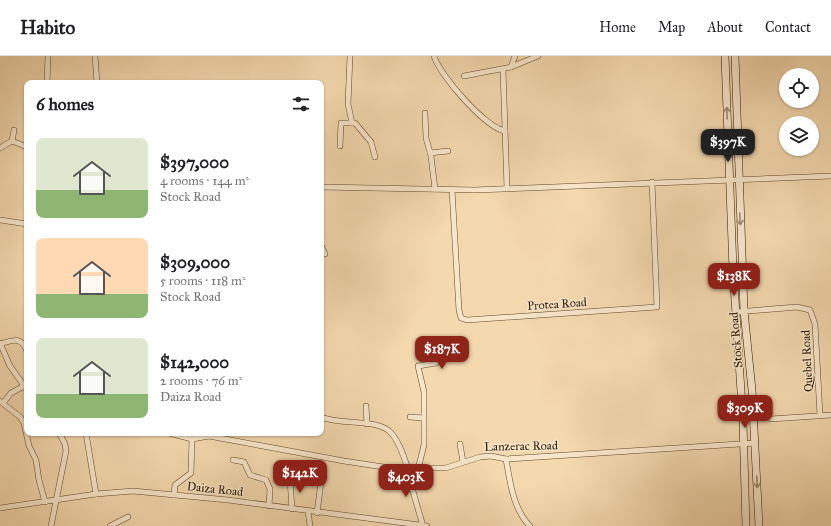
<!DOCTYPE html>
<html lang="en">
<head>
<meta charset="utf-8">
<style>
	:root { --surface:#fff; --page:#f2f2f2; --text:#202124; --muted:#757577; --line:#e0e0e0; --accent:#8f2418 }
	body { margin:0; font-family:"IM FELL Great Primer",serif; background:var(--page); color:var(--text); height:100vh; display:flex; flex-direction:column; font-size:15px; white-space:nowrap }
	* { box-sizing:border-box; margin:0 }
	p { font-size:13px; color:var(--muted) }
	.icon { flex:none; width:22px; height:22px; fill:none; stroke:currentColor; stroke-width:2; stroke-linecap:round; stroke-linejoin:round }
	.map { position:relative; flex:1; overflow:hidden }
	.sheet { position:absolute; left:24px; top:24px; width:300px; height:356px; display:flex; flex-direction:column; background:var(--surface); border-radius:8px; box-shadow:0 1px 3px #0004 }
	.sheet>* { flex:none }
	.buttons { position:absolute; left:779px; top:12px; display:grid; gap:8px }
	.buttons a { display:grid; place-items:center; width:40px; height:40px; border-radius:50%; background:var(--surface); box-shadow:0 1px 3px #0004; font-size:20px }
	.price { position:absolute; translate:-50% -34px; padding:0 9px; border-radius:8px; background:var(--accent); color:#fff; font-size:13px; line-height:26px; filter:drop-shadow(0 1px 2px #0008) }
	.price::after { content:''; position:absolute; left:50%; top:24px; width:12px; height:9px; margin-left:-6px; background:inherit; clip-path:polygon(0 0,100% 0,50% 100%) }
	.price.current { background:#222; color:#fff }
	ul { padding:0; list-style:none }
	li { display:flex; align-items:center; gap:12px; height:100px; padding:0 12px }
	li span { display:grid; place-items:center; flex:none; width:112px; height:80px; border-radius:8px; color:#555 }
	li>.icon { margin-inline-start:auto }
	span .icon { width:48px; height:48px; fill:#fffc; stroke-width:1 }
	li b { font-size:17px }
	h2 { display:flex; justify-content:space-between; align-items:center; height:48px; padding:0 12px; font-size:17px }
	header { display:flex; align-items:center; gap:24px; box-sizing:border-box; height:56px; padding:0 20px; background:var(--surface); border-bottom:1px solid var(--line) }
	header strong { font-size:19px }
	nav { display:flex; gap:22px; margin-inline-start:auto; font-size:14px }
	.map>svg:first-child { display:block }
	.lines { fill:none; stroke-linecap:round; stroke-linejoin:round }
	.street-casing { stroke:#5c482c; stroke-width:6 }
	.secondary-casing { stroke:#291800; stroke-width:8 }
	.street { stroke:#f8e6ca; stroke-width:5 }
	.secondary { stroke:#f8e6ca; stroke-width:7 }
	.oneway { stroke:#9b896f }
	.labels { text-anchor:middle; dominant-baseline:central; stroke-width:3; stroke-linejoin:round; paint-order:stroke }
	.street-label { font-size:12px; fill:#291800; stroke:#f8e6ca }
</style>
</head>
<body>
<header>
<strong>Habito</strong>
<nav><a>Home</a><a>Map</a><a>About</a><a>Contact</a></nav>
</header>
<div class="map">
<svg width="831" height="470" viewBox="0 0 831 470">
	<rect width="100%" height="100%" fill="#f4d8ae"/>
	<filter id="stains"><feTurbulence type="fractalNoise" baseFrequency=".005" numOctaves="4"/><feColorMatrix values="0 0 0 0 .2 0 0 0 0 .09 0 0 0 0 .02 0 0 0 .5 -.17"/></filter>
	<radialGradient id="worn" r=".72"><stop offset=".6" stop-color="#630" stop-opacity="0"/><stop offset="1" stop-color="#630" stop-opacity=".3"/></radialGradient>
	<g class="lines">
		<g class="street-casing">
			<g id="street">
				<path d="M95,0L97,27"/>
				<path d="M350,0L348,48L352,67"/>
				<path d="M434,0C440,20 486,72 505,75"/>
				<path d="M511,11L515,0"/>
				<path d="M503,14L507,132"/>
				<path d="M464,20L511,11L538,0"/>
				<path d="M47,27L48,0"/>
				<path d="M425,57L426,82L431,100L435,133"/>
				<path d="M12,85L27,91"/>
				<path d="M12,85L14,74"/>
				<path d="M340,90L341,67H355L371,86L375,101"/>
				<path d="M0,92L12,85"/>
				<path d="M430,97L448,95"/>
				<path d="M321,131L475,134L831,120"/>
				<path d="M452,134L459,254L461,262L467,264L657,251L652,126"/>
				<path d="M0,164L27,168"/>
				<path d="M321,189L325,198"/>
				<path d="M736,256L797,251L810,254L815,268L820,359"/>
				<path d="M0,287L10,310L27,334"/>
				<path d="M0,288C13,284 21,280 27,295"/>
				<path d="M0,345L20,361L24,367L29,390L36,404L39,424L45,446"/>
				<path d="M4,346L11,337L24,330"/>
				<path d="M366,350L367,368"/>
				<path d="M768,355V361L771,363L831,359"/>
				<path d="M321,361C340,369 372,363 388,374C398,382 404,401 408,413"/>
				<path d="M410,361L423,362"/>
				<path d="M86,377L96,438"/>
				<path d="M169,377L192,383L209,380L344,405L390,412H446L480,401L491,400L506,403L755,387"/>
				<path d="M460,388L463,406"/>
				<path d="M506,403C510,426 513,453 530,470"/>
				<path d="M233,404L244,406L250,419L266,424L270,433L269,450"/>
				<path d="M412,413V432L423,470"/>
				<path d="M418,413L424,389V336L418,310L436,307L459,296"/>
				<path d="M290,423L292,453"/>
				<path d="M174,439L175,429L191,417L192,383"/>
				<path d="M0,452L96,438L133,435L228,444L427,470"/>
				<path d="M308,455L310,470"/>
				<path d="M317,457L321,426"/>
				<path d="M51,470L66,395L65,388L59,377"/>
				<path d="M110,470L128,461"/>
			</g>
		</g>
		<g class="secondary-casing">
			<g id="secondary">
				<path d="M725,0L733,213L743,366L746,470"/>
				<path d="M735,0L744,255L752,334L759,470"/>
			</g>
		</g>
		<use href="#street" class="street"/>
		<use href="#secondary" class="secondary"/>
	</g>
	<defs><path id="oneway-shaft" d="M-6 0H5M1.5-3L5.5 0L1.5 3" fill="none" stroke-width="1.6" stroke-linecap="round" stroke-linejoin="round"/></defs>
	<g class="oneway">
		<use href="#oneway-shaft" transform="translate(727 57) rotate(-92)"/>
		<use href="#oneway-shaft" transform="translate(740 163) rotate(87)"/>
		<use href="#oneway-shaft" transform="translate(757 426) rotate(87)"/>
	</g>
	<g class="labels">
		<g class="street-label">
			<text transform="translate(557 248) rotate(-4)">Protea Road</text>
			<text transform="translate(736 284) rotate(-95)">Stock Road</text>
			<text transform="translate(807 305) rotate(-93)">Quebel Road</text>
			<text transform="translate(521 390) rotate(-1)">Lanzerac Road</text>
			<text transform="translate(215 433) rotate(6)">Daiza Road</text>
		</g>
	</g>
	<rect width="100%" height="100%" filter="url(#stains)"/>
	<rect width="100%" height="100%" fill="url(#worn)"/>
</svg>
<div class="buttons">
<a><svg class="icon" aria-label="locate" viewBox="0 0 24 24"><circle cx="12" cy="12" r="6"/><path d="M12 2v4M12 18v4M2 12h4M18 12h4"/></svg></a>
<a><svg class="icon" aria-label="layers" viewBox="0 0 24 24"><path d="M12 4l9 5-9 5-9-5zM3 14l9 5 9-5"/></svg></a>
</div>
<b class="price current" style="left:728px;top:107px">$397K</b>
<b class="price" style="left:734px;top:241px">$138K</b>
<b class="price" style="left:442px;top:314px">$187K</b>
<b class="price" style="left:745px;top:373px">$309K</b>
<b class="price" style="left:300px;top:438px">$142K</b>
<b class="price" style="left:406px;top:442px">$403K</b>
<section class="sheet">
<h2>6 homes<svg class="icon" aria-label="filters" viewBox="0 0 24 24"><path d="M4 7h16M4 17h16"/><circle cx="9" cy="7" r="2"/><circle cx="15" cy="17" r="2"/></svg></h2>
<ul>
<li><span style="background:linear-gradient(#dfe7d0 65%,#8fb573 0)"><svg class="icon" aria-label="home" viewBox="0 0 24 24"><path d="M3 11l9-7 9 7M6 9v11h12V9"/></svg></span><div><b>$397,000</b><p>4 rooms · 144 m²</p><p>Stock Road</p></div></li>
<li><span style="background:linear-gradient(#ffd9b3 70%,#8fb573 0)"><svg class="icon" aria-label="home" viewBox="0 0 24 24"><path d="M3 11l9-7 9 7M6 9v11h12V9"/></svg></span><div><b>$309,000</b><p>5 rooms · 118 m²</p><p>Stock Road</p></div></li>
<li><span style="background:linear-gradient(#dfe7d0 70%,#8fb573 0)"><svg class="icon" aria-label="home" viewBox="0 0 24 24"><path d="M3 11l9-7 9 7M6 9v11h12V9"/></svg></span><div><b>$142,000</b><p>2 rooms · 76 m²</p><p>Daiza Road</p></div></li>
</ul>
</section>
</div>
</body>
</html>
